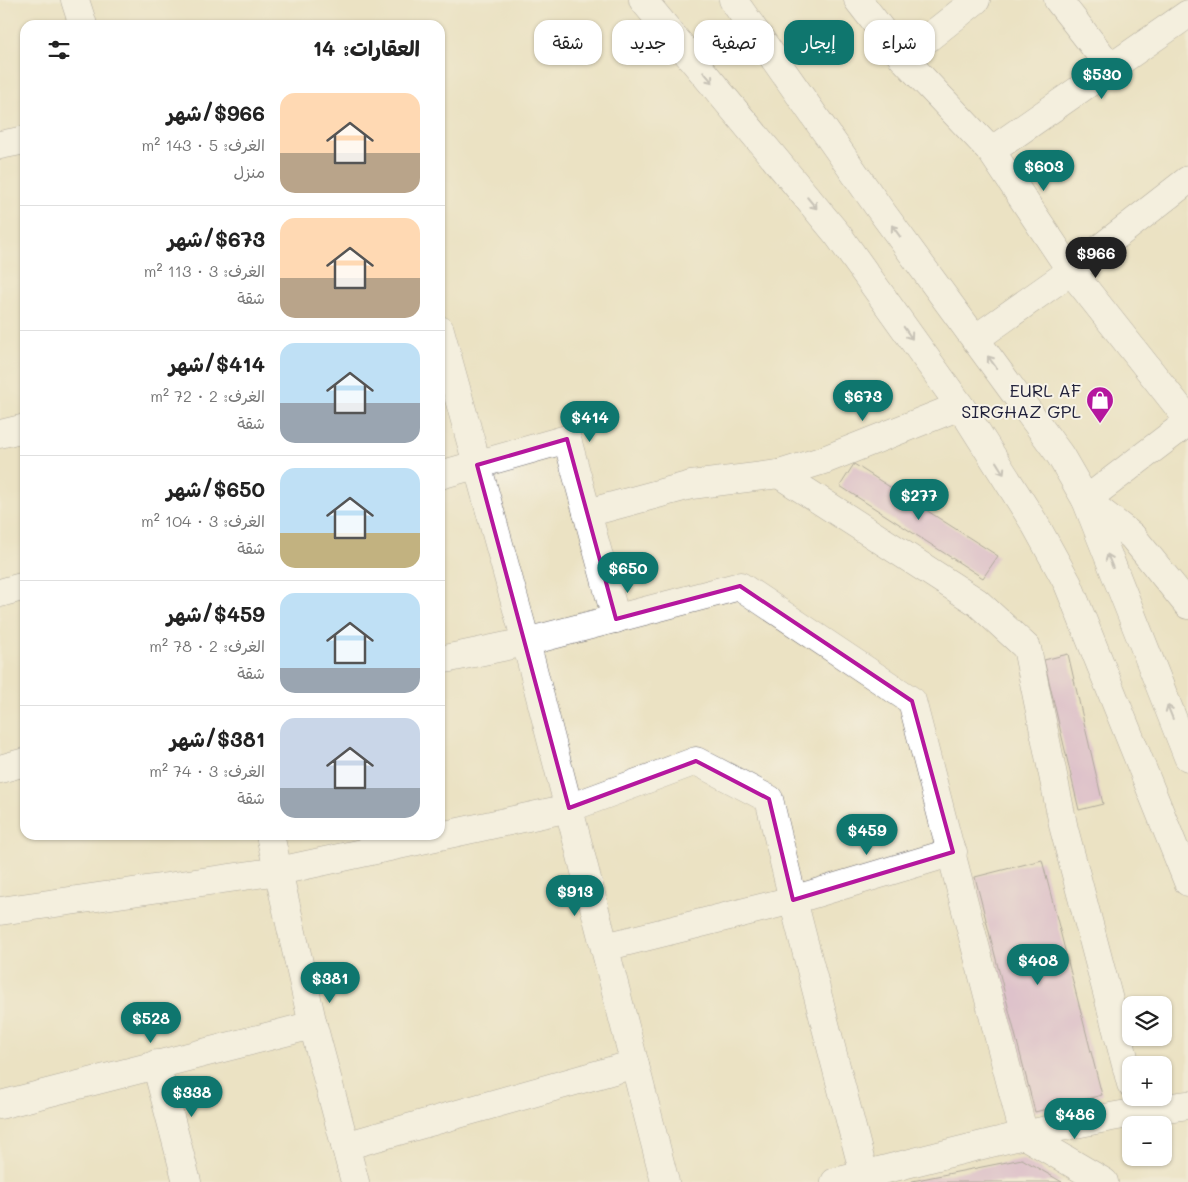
<!DOCTYPE html>
<html lang="ar">
<head>
<meta charset="utf-8">
<style>
	:root { --surface:#fff; --page:#f6f6f6; --text:#222; --muted:#767676; --line:#e0e0e0; --accent:#0f766e }
	body { margin:0; font-family:Mali,"Playpen Sans Arabic",sans-serif; background:var(--page); color:var(--text); direction:rtl; height:100vh; display:flex; flex-direction:column; font-size:19px; white-space:nowrap }
	* { box-sizing:border-box; margin:0 }
	p { font-size:16px; color:var(--muted) }
	.icon { flex:none; width:28px; height:28px; fill:none; stroke:currentColor; stroke-width:2; stroke-linecap:round; stroke-linejoin:round }
	.map { position:relative; flex:1; overflow:hidden; direction:ltr }
	.panel { position:absolute; left:20px; top:20px; width:425px; height:820px; display:flex; flex-direction:column; background:var(--surface); border-radius:15px; box-shadow:0 1px 4px #0004; direction:rtl }
	.panel>* { flex:none }
	.top-card { position:absolute; left:460px; top:20px; width:475px; height:45px; direction:rtl; display:flex; gap:10px }
	.buttons { position:absolute; left:1122px; top:996px; display:grid; gap:10px }
	.buttons a { display:grid; place-items:center; width:50px; height:50px; border-radius:10px; background:var(--surface); box-shadow:0 1px 4px #0004; font-size:25px }
	.price { position:absolute; translate:-50% -42px; padding:0 11px; border-radius:18px; background:var(--accent); color:#fff; font-size:16px; line-height:32px; filter:drop-shadow(0 1px 2px #0008) }
	.price::after { content:''; position:absolute; left:50%; top:30px; width:15px; height:11px; margin-left:-8px; background:inherit; clip-path:polygon(0 0,100% 0,50% 100%) }
	.price.active { background:#222; color:#fff }
	ul { padding:0; list-style:none }
	li { display:flex; align-items:center; gap:15px; height:125px; padding:0 25px }
	li+li { border-top:1px solid var(--line) }
	li span { display:grid; place-items:center; flex:none; width:140px; height:100px; border-radius:15px; color:#555 }
	li>.icon { margin-inline-start:auto }
	span .icon { width:60px; height:60px; fill:#fffc; stroke-width:1 }
	li b { font-size:21px }
	h2 { display:flex; justify-content:space-between; align-items:center; height:60px; padding:0 25px; font-size:21px }
	.tag { padding:0 18px; border-radius:15px; background:var(--surface); box-shadow:0 1px 4px #0004; font-size:18px; line-height:45px }
	.tag.active { background:var(--accent); color:#fff }
	.map>svg:first-child { display:block }
	.building { fill:#cf9cd4 }
	.lines { fill:none; stroke-linecap:round; stroke-linejoin:round }
	.minor-casing { stroke:#68656b; stroke-width:29 }
	.minor { stroke:#fff; stroke-width:28 }
	.oneway { stroke:#9c9ca7 }
	.marked { fill:none; stroke:#b5179e; stroke-width:4; stroke-linejoin:round }
	.labels { text-anchor:middle; dominant-baseline:central; stroke-width:4; stroke-linejoin:round; paint-order:stroke }
	.poi-label { font-size:18px; fill:#22223b; stroke:#f7f3e8; text-anchor:end }
</style>
</head>
<body>
<div class="map">
<svg width="1188" height="1182" viewBox="0 0 1188 1182">
	<rect width="100%" height="100%" fill="#f7f3e8"/>
	<filter id="ink" filterUnits="userSpaceOnUse"><feTurbulence type="fractalNoise" baseFrequency=".02" numOctaves="2"/><feDisplacementMap in="SourceGraphic" scale="10" xChannelSelector="R" yChannelSelector="G"/><feConvolveMatrix kernelMatrix="1 2 1 2 8 2 1 2 1" color-interpolation-filters="sRGB"/></filter>
	<filter id="wash" filterUnits="userSpaceOnUse"><feTurbulence type="fractalNoise" baseFrequency=".0096" numOctaves="4" result="noise"/><feDisplacementMap in="SourceGraphic" scale="20" xChannelSelector="R" yChannelSelector="G"/><feGaussianBlur stdDeviation="1.12" result="paint"/><feColorMatrix in="noise" values="0 0 0 0 0 0 0 0 0 0 0 0 0 0 0 0 0 1.4 0 .05"/><feComposite in="paint" operator="in"/></filter>
	<g filter="url(#wash)">
		<rect width="100%" height="100%" fill="#ebe2c3"/>
		<g id="blocks">
			<g class="building">
				<path d="M854,464L998,556L983,578L840,486Z"/>
				<path d="M1068,654L1103,804L1079,810L1044,660Z"/>
				<path d="M1042,860L1102,1095L1035,1112L975,877Z"/>
				<path d="M1022,1159L1062,1182H912V1181Z"/>
			</g>
		</g>
	</g>
	<g filter="url(#ink)">
		<use href="#blocks" fill-opacity="0" stroke="#68656b" stroke-width="1"/>
		<g class="lines">
			<g class="minor-casing">
				<g id="minor">
					<path d="M75,0L83,25"/>
					<path d="M643,0L838,235L963,410L1035,524L1068,584L1188,882"/>
					<path d="M733,0L879,208L1060,455L1086,500L1188,757"/>
					<path d="M858,0L903,58L991,151L1071,271L1188,419"/>
					<path d="M1058,0L1111,68"/>
					<path d="M903,58L976,0"/>
					<path d="M0,145L25,140"/>
					<path d="M991,151L1188,14"/>
					<path d="M440,330L526,642L665,1182"/>
					<path d="M975,339L1071,271L1188,180"/>
					<path d="M1188,422L1086,500L1132,536L1188,605"/>
					<path d="M0,434L25,428"/>
					<path d="M779,474L824,460L960,406"/>
					<path d="M440,475L567,439L616,619"/>
					<path d="M587,513L691,485L779,474L977,602L1027,648L1064,829L1131,1084"/>
					<path d="M0,593L25,586"/>
					<path d="M440,660L526,642L740,586L912,701L1024,1135L1104,1182"/>
					<path d="M0,769L25,762"/>
					<path d="M270,835L313,1025L355,1182"/>
					<path d="M0,911L279,871L569,808L696,761L769,799L793,900L866,1182"/>
					<path d="M605,947L793,900L953,852"/>
					<path d="M156,1064L187,1182"/>
					<path d="M0,1105L313,1025"/>
					<path d="M345,1146L635,1064"/>
					<path d="M835,1182C952,1153 1068,1120 1188,1105"/>
				</g>
			</g>
			<use href="#minor" class="minor"/>
		</g>
		<defs><path id="oneway-shaft" d="M-6 0H5M1.5-3L5.5 0L1.5 3" fill="none" stroke-width="1.6" stroke-linecap="round" stroke-linejoin="round" transform="scale(1.25)"/></defs>
		<g class="oneway">
			<use href="#oneway-shaft" transform="translate(708 77) rotate(50)"/>
			<use href="#oneway-shaft" transform="translate(812 203) rotate(50)"/>
			<use href="#oneway-shaft" transform="translate(896 231) rotate(-126)"/>
			<use href="#oneway-shaft" transform="translate(908 333) rotate(55)"/>
			<use href="#oneway-shaft" transform="translate(992 362) rotate(-126)"/>
			<use href="#oneway-shaft" transform="translate(1000 468) rotate(58)"/>
			<use href="#oneway-shaft" transform="translate(1110 561) rotate(-112)"/>
			<use href="#oneway-shaft" transform="translate(1170 712) rotate(-112)"/>
		</g>
	</g>
	<path d="M0 0H1188V1182H0ZM567,439L616,619L740,586L912,701L953,852L793,900L769,799L696,761L569,808L477,465Z" fill="#ebe2c3" fill-opacity=".55" fill-rule="evenodd"/>
	<path class="marked" d="M567,439L616,619L740,586L912,701L953,852L793,900L769,799L696,761L569,808L477,465Z"/>
	<defs>
		<g id="shop-pin" transform="scale(1.4375)"><path d="M0 17L-7.5 6A9.5 9.5 0 1 1 7.5 6Z" fill="#b5179e" stroke="#f7f3e8"/><path d="M-5-2.5h2.3a2.7 3.5 0 0 1 5.4 0H5L5.5 6h-11ZM-1.5-2.5h3a1.5 2.3 0 0 0-3 0Z" fill="#fff"/></g>
	</defs>
	<g fill-rule="evenodd">
		<use href="#shop-pin" x="1100" y="400"/>
	</g>
	<g class="labels">
		<g class="poi-label">
			<text x="1081" y="390">EURL AF<tspan x="1081" dy="21">SIRGHAZ GPL</tspan></text>
		</g>
	</g>
</svg>
<div class="buttons">
<a><svg class="icon" aria-label="layers" viewBox="0 0 24 24"><path d="M12 4l9 5-9 5-9-5zM3 14l9 5 9-5"/></svg></a>
<a>+</a>
<a>−</a>
</div>
<b class="price" style="left:1102px;top:100px">$530</b>
<b class="price" style="left:1044px;top:192px">$603</b>
<b class="price active" style="left:1096px;top:279px">$966</b>
<b class="price" style="left:863px;top:422px">$673</b>
<b class="price" style="left:590px;top:443px">$414</b>
<b class="price" style="left:919px;top:521px">$277</b>
<b class="price" style="left:628px;top:594px">$650</b>
<b class="price" style="left:867px;top:856px">$459</b>
<b class="price" style="left:575px;top:917px">$913</b>
<b class="price" style="left:1038px;top:986px">$408</b>
<b class="price" style="left:330px;top:1004px">$381</b>
<b class="price" style="left:151px;top:1044px">$528</b>
<b class="price" style="left:192px;top:1118px">$338</b>
<b class="price" style="left:1075px;top:1140px">$486</b>
<div class="top-card">
<a class="tag">شراء</a>
<a class="tag active">إيجار</a>
<a class="tag">تصفية</a>
<a class="tag">جديد</a>
<a class="tag">شقة</a>
</div>
<section class="panel">
<h2>العقارات: 14<svg class="icon" aria-label="filters" viewBox="0 0 24 24"><path d="M4 7h16M4 17h16"/><circle cx="9" cy="7" r="2"/><circle cx="15" cy="17" r="2"/></svg></h2>
<ul>
<li><span style="background:linear-gradient(#ffd9b3 60%,#b9a48a 0)"><svg class="icon" aria-label="home" viewBox="0 0 24 24"><path d="M3 11l9-7 9 7M6 9v11h12V9"/></svg></span><div><b>$966/شهر</b><p>الغرف: 5 · 143 m²</p><p>منزل</p></div></li>
<li><span style="background:linear-gradient(#ffd9b3 60%,#b9a48a 0)"><svg class="icon" aria-label="home" viewBox="0 0 24 24"><path d="M3 11l9-7 9 7M6 9v11h12V9"/></svg></span><div><b>$673/شهر</b><p>الغرف: 3 · 113 m²</p><p>شقة</p></div></li>
<li><span style="background:linear-gradient(#bfe0f5 60%,#9aa5b1 0)"><svg class="icon" aria-label="home" viewBox="0 0 24 24"><path d="M3 11l9-7 9 7M6 9v11h12V9"/></svg></span><div><b>$414/شهر</b><p>الغرف: 2 · 72 m²</p><p>شقة</p></div></li>
<li><span style="background:linear-gradient(#bfe0f5 65%,#c2b280 0)"><svg class="icon" aria-label="home" viewBox="0 0 24 24"><path d="M3 11l9-7 9 7M6 9v11h12V9"/></svg></span><div><b>$650/شهر</b><p>الغرف: 3 · 104 m²</p><p>شقة</p></div></li>
<li><span style="background:linear-gradient(#bfe0f5 75%,#9aa5b1 0)"><svg class="icon" aria-label="home" viewBox="0 0 24 24"><path d="M3 11l9-7 9 7M6 9v11h12V9"/></svg></span><div><b>$459/شهر</b><p>الغرف: 2 · 78 m²</p><p>شقة</p></div></li>
<li><span style="background:linear-gradient(#c9d6e8 70%,#9aa5b1 0)"><svg class="icon" aria-label="home" viewBox="0 0 24 24"><path d="M3 11l9-7 9 7M6 9v11h12V9"/></svg></span><div><b>$381/شهر</b><p>الغرف: 3 · 74 m²</p><p>شقة</p></div></li>
</ul>
</section>
</div>
</body>
</html>
